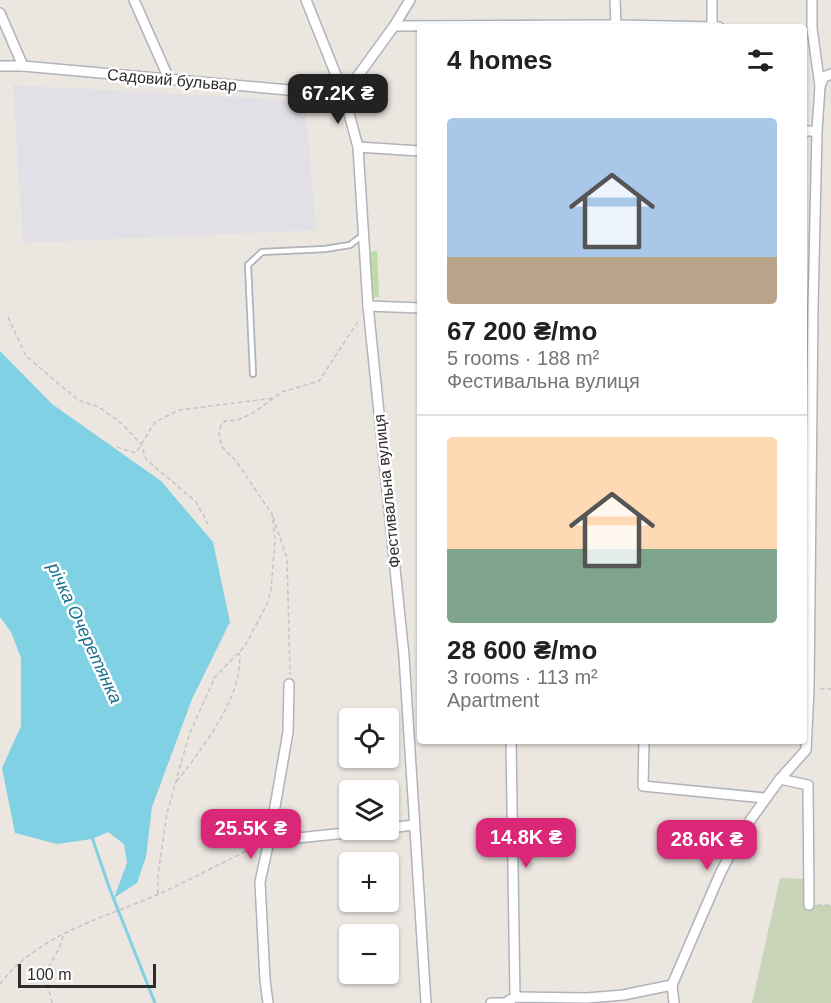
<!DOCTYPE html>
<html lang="en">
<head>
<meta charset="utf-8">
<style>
	:root { --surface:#fff; --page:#f2f2f2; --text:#202124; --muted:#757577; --line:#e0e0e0; --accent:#db2777 }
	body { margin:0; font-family:Helvetica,sans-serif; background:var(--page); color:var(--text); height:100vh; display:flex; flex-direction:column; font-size:22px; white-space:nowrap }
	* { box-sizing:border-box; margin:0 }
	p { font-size:20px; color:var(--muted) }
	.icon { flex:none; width:33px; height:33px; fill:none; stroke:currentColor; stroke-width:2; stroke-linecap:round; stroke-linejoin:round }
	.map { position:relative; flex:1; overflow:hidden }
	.drawer { position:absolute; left:417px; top:24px; width:390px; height:720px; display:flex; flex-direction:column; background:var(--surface); border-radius:6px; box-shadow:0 2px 4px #0004 }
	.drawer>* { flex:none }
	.controls { position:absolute; left:339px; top:708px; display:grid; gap:12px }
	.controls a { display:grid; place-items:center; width:60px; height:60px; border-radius:6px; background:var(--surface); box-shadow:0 2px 4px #0004; font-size:30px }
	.scale { position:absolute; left:18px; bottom:15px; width:138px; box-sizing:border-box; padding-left:6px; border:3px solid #2c2c2c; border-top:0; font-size:16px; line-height:21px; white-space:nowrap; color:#2c2c2c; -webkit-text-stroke:4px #fff; paint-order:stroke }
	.price { position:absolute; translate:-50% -51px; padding:0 14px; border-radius:12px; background:var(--accent); color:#fff; font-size:20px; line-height:39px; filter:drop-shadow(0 2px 3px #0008) }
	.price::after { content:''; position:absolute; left:50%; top:36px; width:18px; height:14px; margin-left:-9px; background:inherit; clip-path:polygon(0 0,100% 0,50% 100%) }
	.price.current { background:#222; color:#fff }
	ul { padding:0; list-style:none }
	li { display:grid; align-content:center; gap:12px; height:318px; padding:0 30px }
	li+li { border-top:2px solid var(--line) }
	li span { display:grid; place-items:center; height:186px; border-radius:6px; color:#555 }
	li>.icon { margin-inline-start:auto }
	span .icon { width:108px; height:108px; fill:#fffc; stroke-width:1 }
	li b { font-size:26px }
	h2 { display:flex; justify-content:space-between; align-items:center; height:72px; padding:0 30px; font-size:26px }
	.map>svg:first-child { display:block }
	.industrial { fill:#e1e0e6 }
	.green { fill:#bbdda3 }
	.cemetery { fill:#c9d4b9 }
	.water { fill:#7fd1e3 }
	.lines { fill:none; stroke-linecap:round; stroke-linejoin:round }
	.stream { stroke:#7fd1e3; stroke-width:3 }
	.service-casing { stroke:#b1b3bb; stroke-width:8 }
	.minor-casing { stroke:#b1b3bb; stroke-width:12 }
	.path { stroke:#c4c4c4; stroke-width:1.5; stroke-dasharray:4.5 3; stroke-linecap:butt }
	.service { stroke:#fff; stroke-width:4.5 }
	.minor { stroke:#fff; stroke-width:9 }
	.labels { text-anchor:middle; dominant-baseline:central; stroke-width:5; stroke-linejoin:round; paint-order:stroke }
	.street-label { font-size:16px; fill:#2c2c2c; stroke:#fff }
	.water-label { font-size:18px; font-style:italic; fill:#1c7291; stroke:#fff }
</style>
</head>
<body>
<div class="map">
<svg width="831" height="1003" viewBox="0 0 831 1003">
	<rect width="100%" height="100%" fill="#ece6e0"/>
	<path class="industrial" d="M13,85L305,101L316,230L23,243Z"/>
	<path class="green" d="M377,251L379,297L369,298L367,252Z"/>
	<path class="cemetery" d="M780,878L809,879V905H831V1003H752Z"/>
	<path class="water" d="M0,351L52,404L161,481L213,542L230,622L192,699L152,807L146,857L137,883L114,898L127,863L124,844L108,832L92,839L57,844L15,833L2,768L21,726V658L11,632L0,617Z"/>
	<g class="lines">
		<path class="stream" d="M92,837L109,887L155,1003"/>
		<g class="service-casing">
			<path id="service" d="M253,374L248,265L262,252L325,249L350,245L363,235"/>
		</g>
		<g class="minor-casing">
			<g id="minor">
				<path d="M134,0L169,79"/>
				<path d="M306,0L344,95L358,147L368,306L404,656L426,1003"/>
				<path d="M615,0L616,25"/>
				<path d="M712,0V27"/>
				<path d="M0,13L23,66"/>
				<path d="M394,26L616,25L719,27"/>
				<path d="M0,66H23L344,95"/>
				<path d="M820,86L824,77L831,74"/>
				<path d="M344,95L394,26L410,0"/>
				<path d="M804,131H817"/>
				<path d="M358,147L420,151"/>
				<path d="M368,306L420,308"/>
				<path d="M511,741L515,997"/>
				<path d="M644,741L643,786L765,798"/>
				<path d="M388,828L414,825"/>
				<path d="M269,841L288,732L289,684"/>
				<path d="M809,905L808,785L780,779L806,750L809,689L813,306L817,131L820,86L812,29V0"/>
				<path d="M672,985L720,874L741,833L780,779"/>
				<path d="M268,1003L265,980L260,882L269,841L374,830"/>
				<path d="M491,1003H505L515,997L587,998L623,995L672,985L674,1003"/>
			</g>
		</g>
		<g class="path">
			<path d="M8,317L26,356L78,400L99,407L122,424L141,444L146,459L196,502L208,524"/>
			<path d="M117,447L136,453L155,422L179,410L274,398"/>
			<path d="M273,517L287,558L290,675"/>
			<path d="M820,689H831"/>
			<path d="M177,781C200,752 246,692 239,653"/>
			<path d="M158,894V875L167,813L189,735L215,677L245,646L267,604L271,591L275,538L272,514L236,461L222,447L219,434L221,425L225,421L238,420L253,413L282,392L319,381L359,320"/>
			<path d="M817,905H831"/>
			<path d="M0,984C38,934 104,918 159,894C192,879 225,861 259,845"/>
			<path d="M52,1003L45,974C50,963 62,947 63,935"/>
		</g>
		<use href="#service" class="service"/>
		<use href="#minor" class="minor"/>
	</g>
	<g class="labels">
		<g class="street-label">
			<text transform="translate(172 80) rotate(5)">Садовий бульвар</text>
			<text transform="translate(387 491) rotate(-96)">Фестивальна вулиця</text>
		</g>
		<g class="water-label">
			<text transform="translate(85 633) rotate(65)">річка Очеретянка</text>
		</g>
	</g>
</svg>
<div class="controls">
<a><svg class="icon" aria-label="locate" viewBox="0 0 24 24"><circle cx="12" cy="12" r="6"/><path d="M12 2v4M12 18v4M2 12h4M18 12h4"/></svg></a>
<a><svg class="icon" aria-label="layers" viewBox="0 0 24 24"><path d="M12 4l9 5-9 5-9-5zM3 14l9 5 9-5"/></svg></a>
<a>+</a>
<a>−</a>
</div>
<div class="scale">100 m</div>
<b class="price current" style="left:338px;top:125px">67.2K ₴</b>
<b class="price" style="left:251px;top:860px">25.5K ₴</b>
<b class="price" style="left:526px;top:869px">14.8K ₴</b>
<b class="price" style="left:707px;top:871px">28.6K ₴</b>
<section class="drawer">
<h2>4 homes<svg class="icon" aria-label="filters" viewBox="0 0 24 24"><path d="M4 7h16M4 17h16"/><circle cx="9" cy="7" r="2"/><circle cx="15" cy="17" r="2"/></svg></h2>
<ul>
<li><span style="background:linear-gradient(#a9c7e8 75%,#b9a48a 0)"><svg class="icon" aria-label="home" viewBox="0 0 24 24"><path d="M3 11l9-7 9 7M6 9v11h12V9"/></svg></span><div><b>67 200 ₴/mo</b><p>5 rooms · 188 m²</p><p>Фестивальна вулиця</p></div></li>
<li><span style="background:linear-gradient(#ffd9b3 60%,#7fa58c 0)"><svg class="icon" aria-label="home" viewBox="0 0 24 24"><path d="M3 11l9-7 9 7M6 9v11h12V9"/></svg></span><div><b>28 600 ₴/mo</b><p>3 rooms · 113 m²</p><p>Apartment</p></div></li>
</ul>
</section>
</div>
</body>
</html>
